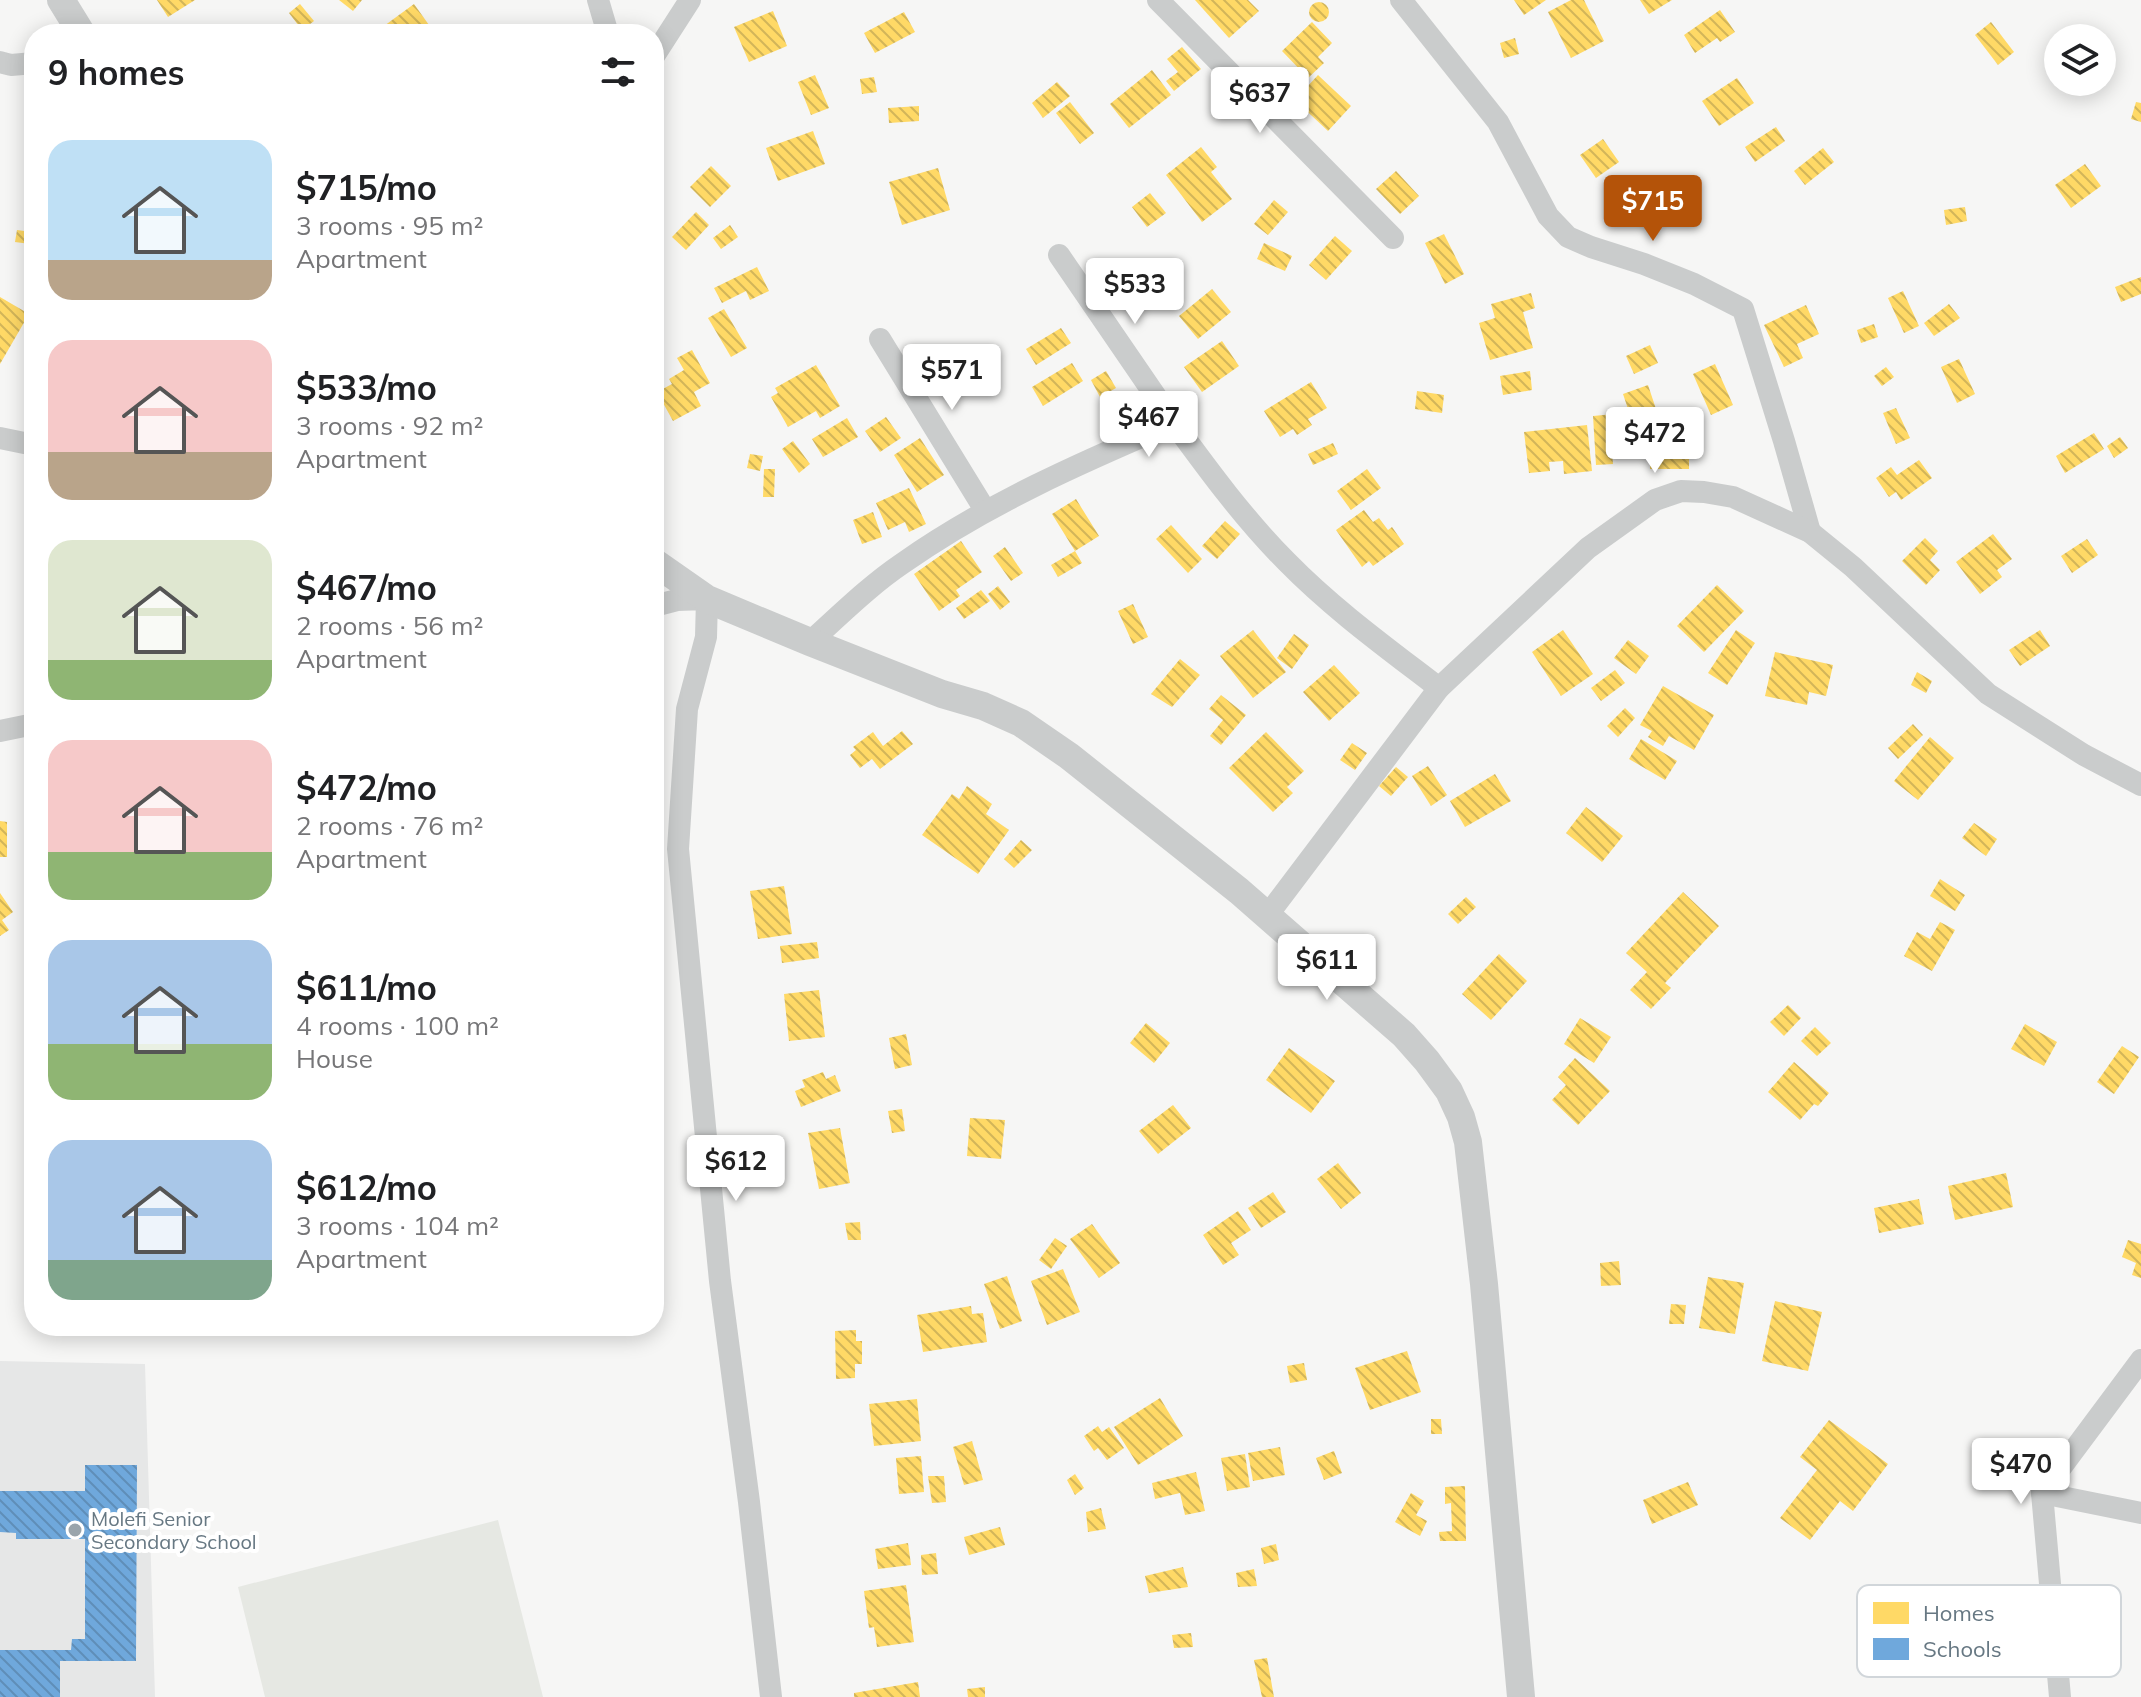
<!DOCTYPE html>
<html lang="en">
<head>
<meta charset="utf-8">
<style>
	:root { --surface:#fff; --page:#f6f6f6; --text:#202124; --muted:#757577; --accent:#b45309 }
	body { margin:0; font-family:Mulish,sans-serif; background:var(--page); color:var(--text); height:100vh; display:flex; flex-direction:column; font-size:30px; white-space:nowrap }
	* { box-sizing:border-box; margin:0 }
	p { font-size:26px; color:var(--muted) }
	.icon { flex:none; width:44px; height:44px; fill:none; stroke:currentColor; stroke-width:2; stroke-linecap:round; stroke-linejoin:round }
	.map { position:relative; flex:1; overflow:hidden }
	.panel { position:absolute; left:24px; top:24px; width:640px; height:1312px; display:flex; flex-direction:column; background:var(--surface); border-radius:32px; box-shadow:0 4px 20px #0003 }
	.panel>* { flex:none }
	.controls { position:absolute; left:2044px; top:24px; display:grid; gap:16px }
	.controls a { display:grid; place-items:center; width:72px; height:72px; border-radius:50%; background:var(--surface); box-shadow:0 4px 20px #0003; font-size:40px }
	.price { position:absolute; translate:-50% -68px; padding:0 18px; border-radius:8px; background:#fff; color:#222; font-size:26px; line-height:52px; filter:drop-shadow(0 2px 4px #0008) }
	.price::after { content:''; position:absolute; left:50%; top:48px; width:24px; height:18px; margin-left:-12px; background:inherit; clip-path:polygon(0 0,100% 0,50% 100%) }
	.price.selected { background:var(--accent); color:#fff }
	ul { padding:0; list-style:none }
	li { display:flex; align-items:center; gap:24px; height:200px; padding:0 24px }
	li span { display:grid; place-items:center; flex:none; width:224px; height:160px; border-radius:24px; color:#555 }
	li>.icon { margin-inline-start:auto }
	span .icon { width:96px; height:96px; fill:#fffc; stroke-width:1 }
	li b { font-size:34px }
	h2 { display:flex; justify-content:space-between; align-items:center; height:96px; padding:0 24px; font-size:34px }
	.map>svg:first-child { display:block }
	.built { fill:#e6e7e7 }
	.pitch { fill:#e6e8e3 }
	.homes { fill:url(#homes-back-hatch) }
	.schools { fill:url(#schools-back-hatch) }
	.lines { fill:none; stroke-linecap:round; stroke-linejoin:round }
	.minor { stroke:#cacccc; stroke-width:22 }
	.tertiary { stroke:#cacccc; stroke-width:28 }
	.poi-dot { fill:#99a4ab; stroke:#fff; stroke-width:3 }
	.labels { text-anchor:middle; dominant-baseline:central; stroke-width:8; stroke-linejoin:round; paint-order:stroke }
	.poi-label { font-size:20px; fill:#677883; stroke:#fff; text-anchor:start }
	.key { fill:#fff; stroke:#d1d6da; stroke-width:2 }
	.key-label { font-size:22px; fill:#677883 }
</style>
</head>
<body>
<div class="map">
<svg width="2141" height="1697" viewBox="0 0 2141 1697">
	<defs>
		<pattern id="homes-back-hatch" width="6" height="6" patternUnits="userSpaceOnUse" patternTransform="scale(2)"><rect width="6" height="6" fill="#ffd966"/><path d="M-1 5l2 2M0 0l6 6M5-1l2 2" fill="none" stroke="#d2b559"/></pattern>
		<pattern id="schools-back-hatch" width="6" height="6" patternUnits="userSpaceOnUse" patternTransform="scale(2)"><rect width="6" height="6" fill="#6fa8dc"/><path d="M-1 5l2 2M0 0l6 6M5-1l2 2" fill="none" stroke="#5f8eb8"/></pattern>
	</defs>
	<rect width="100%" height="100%" fill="#f6f6f5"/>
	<path class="built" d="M0,1361L145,1364L155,1697H0Z"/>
	<path class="pitch" d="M498,1520L543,1697H265L238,1587Z"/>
	<g class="homes">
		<path d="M157,0H195L168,17Z"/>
		<path d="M339,0H362L353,11Z"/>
		<path d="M1195,0H1248L1259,11L1229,38Z"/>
		<path d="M1514,0H1546L1524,15Z"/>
		<path d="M1571,0H1584L1604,41L1571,58L1548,12Z"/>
		<path d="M1640,0H1672L1649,14Z"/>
		<circle cx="1319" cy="12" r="10"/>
		<path d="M300,4L314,21L302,30L289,13Z"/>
		<path d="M414,4L429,25L416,34H373Z"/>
		<path d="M1720,10L1735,32L1720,42L1717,38L1695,53L1684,35Z"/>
		<path d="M773,11L787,46L749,62L734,27Z"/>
		<path d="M904,12L915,32L875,53L864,33Z"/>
		<path d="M1312,22L1332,43L1318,57L1324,63L1308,78L1282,51Z"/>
		<path d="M1991,22L2014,52L1998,65L1975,35Z"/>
		<path d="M1515,38L1519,54L1504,58L1500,43Z"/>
		<path d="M1182,47L1201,69L1174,91L1166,81L1178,72L1167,59Z"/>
		<path d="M1152,70L1171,95L1129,128L1110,104Z"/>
		<path d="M815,75L829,108L811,115L798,82Z"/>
		<path d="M1318,75L1351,106L1328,131L1295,100Z"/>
		<path d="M874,77L877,92L862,94L860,79Z"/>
		<path d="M1737,78L1754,103L1719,126L1702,101Z"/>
		<path d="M1057,82L1070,96L1043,118L1032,103Z"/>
		<path d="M1070,102L1094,133L1080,144L1056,113Z"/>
		<path d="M2136,102L2141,103V122L2131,119Z"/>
		<path d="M919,106V121L889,123L888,108Z"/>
		<path d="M1776,127L1785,141L1755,162L1745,147Z"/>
		<path d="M813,131L825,164L778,181L766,148Z"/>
		<path d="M1603,139L1619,162L1596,178L1580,155Z"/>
		<path d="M1201,147L1217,167L1211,172L1232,199L1202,222L1166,175Z"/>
		<path d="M1823,148L1834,162L1805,185L1794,171Z"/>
		<path d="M2085,164L2101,186L2071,208L2055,185Z"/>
		<path d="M711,166L731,186L710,207L690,187Z"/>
		<path d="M938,168L950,210L902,225L889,182Z"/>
		<path d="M1396,171L1419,196L1400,214L1376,189Z"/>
		<path d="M1150,193L1166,213L1147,227L1132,207Z"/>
		<path d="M1274,200L1288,212L1268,235L1254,224Z"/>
		<path d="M1965,207L1967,221L1946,225L1944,210Z"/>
		<path d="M696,212L709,225L686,250L672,237Z"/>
		<path d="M730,225L738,237L721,249L713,238Z"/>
		<path d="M17,230L32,232L30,244L15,242Z"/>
		<path d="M1444,234L1464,274L1445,284L1425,243Z"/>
		<path d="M1335,236L1352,251L1326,280L1309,265Z"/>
		<path d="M1264,243L1292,256L1285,271L1257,259Z"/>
		<path d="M757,267L769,291L750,300L746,291L722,303L714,288Z"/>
		<path d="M2141,277V294L2121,302L2115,287Z"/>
		<path d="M1212,289L1231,312L1198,339L1179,316Z"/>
		<path d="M1903,291L1919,326L1904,333L1888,298Z"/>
		<path d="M1531,293L1535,308L1523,312L1533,348L1490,360L1479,323L1495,318L1491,304Z"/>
		<path d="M0,297L29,314L0,364Z"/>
		<path d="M1949,304L1960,318L1934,336L1924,323Z"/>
		<path d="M1806,305L1819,334L1797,344L1803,358L1784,367L1764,325Z"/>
		<path d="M724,309L747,348L731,357L708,318Z"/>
		<path d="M1874,324L1878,337L1861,343L1857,330Z"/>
		<path d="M1061,328L1071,343L1036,365L1026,349Z"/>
		<path d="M1222,341L1239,366L1202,392L1184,367Z"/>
		<path d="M1650,345L1658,363L1634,374L1626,356Z"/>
		<path d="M692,350L710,383L694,392L701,406L673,421L657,392L672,384L669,379L684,370L677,358Z"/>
		<path d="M1959,359L1975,394L1957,403L1941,367Z"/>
		<path d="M1072,363L1083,381L1043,406L1032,387Z"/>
		<path d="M1715,364L1733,405L1711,415L1693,374Z"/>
		<path d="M816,365L840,406L820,418L816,411L788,427L771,397L778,393L775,388Z"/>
		<path d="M1886,367L1894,377L1882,386L1874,376Z"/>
		<path d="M1106,371L1116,388L1100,397L1091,380Z"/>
		<path d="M1530,371L1532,390L1503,395L1500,376Z"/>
		<path d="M1311,382L1327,408L1308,419L1312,425L1297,435L1293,429L1280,437L1264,411Z"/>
		<path d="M1648,385L1659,418L1634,427L1623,394Z"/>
		<path d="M1417,391L1444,395L1442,413L1415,409Z"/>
		<path d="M1896,408L1910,438L1896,444L1883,413Z"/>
		<path d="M1614,414L1615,428H1610L1613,464L1596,465L1593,416Z"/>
		<path d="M886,417L901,438L880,452L865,431Z"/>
		<path d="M847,418L858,437L823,457L812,439Z"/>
		<path d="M1587,425L1592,471L1564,474L1563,461L1549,462L1550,471L1529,473L1524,432Z"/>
		<path d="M2094,433L2104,449L2065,473L2056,456Z"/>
		<path d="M2120,437L2128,448L2114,458L2107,446Z"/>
		<path d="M920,438L944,475L917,492L894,455Z"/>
		<path d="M793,441L810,464L799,473L782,449Z"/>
		<path d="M1333,443L1338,454L1313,465L1308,454Z"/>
		<path d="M1689,450V469H1650V451Z"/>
		<path d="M750,454L763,456L760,471L747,468Z"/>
		<path d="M1919,460L1932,478L1901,500L1896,492L1889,497L1876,478L1891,467L1897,475Z"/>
		<path d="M764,469H775L774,497H763Z"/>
		<path d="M1367,469L1381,488L1351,510L1337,491Z"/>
		<path d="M909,488L926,524L909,532L905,522L888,530L876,503Z"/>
		<path d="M1076,499L1099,536L1075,551L1082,563L1058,577L1051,565L1075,551L1052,514Z"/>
		<path d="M1364,510L1373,522L1379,518L1388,530L1392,527L1404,544L1373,566L1369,561L1362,567L1336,530Z"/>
		<path d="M873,512L882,537L862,544L853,520Z"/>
		<path d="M1225,521L1240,534L1217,559L1202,546Z"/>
		<path d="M1171,525L1202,559L1188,573L1156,539Z"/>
		<path d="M1993,534L2012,559L1997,570L2002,577L1980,594L1956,562Z"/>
		<path d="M1925,538L1938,551L1930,560L1940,570L1926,585L1902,561Z"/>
		<path d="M2087,539L2098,555L2072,573L2061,556Z"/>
		<path d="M961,541L982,572L956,590L960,596L939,611L914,574Z"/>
		<path d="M1005,547L1023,573L1011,581L993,556Z"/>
		<path d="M1717,585L1744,611L1704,652L1677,626Z"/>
		<path d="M998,586L1010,602L1000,610L988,594Z"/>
		<path d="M981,590L990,601L964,619L956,608Z"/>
		<path d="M1133,604L1148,637L1133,644L1118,611Z"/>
		<path d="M1253,630L1286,672L1253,698L1220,656Z"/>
		<path d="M1563,630L1593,674L1561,696L1532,652Z"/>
		<path d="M1736,630L1755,643L1727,685L1708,673Z"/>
		<path d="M2040,630L2050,646L2020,666L2009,650Z"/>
		<path d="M1294,634L1309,645L1292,669L1277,658Z"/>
		<path d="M1628,640L1649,656L1636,674L1614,658Z"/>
		<path d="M1775,652L1833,665L1826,696L1809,692L1807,705L1765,696Z"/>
		<path d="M1180,659L1200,675L1172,707L1151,694Z"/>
		<path d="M1334,665L1360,693L1329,721L1303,692Z"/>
		<path d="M1615,670L1625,683L1601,701L1591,688Z"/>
		<path d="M1917,672L1932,681L1926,693L1911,685Z"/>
		<path d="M1663,686L1714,715L1694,750L1669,736L1663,746L1648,737L1652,731L1640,725Z"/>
		<path d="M1221,695L1246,715L1221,745L1210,736L1223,720L1209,709Z"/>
		<path d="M1625,708L1635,718L1618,737L1607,726Z"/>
		<path d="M1913,724L1923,735L1898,759L1888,748Z"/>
		<path d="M902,731L913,744L880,769L872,759L860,768L850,755L856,750L853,747L873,732L883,746Z"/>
		<path d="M1266,732L1304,771L1287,787L1293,793L1273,812L1229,768Z"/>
		<path d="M1930,737L1954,758L1918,800L1894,781Z"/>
		<path d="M1641,739L1677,761L1665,780L1629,759Z"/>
		<path d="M1352,743L1367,753L1355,770L1340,760Z"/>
		<path d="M654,756H661L659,794H654Z"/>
		<path d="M1428,766L1447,795L1431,806L1412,776Z"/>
		<path d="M1396,767L1408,777L1391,796L1379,786Z"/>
		<path d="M1495,774L1511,801L1465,827L1450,801Z"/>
		<path d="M967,786L992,804L986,814L1009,830L978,874L922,835L952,794L959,799Z"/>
		<path d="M1586,807L1623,836L1602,862L1566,833Z"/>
		<path d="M0,821L7,822V857H0Z"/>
		<path d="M1974,823L1997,839L1986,856L1962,838Z"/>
		<path d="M1021,840L1032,850L1014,868L1004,859Z"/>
		<path d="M1940,879L1965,895L1955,911L1930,896Z"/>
		<path d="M784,886L792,934L758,939L750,891Z"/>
		<path d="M1683,892L1719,926L1665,983L1671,988L1651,1009L1630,990L1647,972L1626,953Z"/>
		<path d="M0,893L13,912L2,920L9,930L0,936Z"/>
		<path d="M1466,897L1476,907L1458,924L1448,914Z"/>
		<path d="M1940,922L1955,930L1932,971L1904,956L1917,932L1930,939Z"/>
		<path d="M817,942L819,958L782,963L780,946Z"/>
		<path d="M1499,954L1527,981L1491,1020L1462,994Z"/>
		<path d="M819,990L825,1037L789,1041L784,994Z"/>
		<path d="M1788,1005L1801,1018L1784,1036L1770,1022Z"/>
		<path d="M1580,1018L1611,1037L1594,1063L1564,1044Z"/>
		<path d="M1146,1023L1170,1043L1154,1063L1130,1043Z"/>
		<path d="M2025,1024L2057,1042L2044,1066L2011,1049Z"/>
		<path d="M1815,1027L1831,1043L1817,1056L1801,1041Z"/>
		<path d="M906,1034L912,1065L895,1069L889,1038Z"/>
		<path d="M2122,1046L2139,1057L2114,1094L2097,1082Z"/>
		<path d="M1289,1048L1335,1081L1311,1113L1266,1080Z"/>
		<path d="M1575,1058L1610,1091L1578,1125L1552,1100L1566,1085L1558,1077Z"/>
		<path d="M1794,1062L1829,1093L1818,1106L1814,1104L1800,1120L1768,1092Z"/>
		<path d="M823,1072L826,1079L835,1075L841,1091L801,1107L795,1091L805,1087L802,1080Z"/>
		<path d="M1173,1105L1191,1128L1158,1154L1139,1131Z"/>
		<path d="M902,1109L905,1131L892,1133L888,1111Z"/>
		<path d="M970,1118L1005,1120L1001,1159L967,1156Z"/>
		<path d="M840,1128L850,1183L819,1189L808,1133Z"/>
		<path d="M1338,1163L1361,1193L1341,1209L1317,1179Z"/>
		<path d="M2006,1173L2013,1207L1955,1220L1948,1186Z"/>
		<path d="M1273,1192L1286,1212L1261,1228L1248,1208Z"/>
		<path d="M1919,1199L1924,1224L1879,1233L1874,1208Z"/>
		<path d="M1238,1211L1251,1230L1231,1243L1239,1255L1223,1265L1203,1235Z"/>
		<path d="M860,1222L861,1240H848L845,1223Z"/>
		<path d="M1092,1224L1120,1263L1099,1278L1070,1239Z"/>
		<path d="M1055,1238L1067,1246L1051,1269L1039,1260Z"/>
		<path d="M2128,1240L2141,1244V1278L2132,1275L2136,1263L2122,1257Z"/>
		<path d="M1619,1261L1621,1285L1601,1286L1600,1263Z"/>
		<path d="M1063,1269L1080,1312L1047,1325L1031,1281Z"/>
		<path d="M1007,1276L1022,1321L1000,1329L984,1284Z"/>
		<path d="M1708,1277L1744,1283L1735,1334L1699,1328Z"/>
		<path d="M1775,1301L1822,1312L1808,1371L1762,1361Z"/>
		<path d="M1671,1304L1686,1305L1684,1324H1669Z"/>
		<path d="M971,1306L972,1314L983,1313L987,1342L923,1352L917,1315Z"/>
		<path d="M856,1330V1341H862V1364H855V1378L836,1379L835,1331Z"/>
		<path d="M1407,1351L1421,1392L1370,1410L1355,1368Z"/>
		<path d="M1304,1363L1307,1380L1290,1383L1287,1366Z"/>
		<path d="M1160,1398L1183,1436L1138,1465L1114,1427Z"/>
		<path d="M917,1399L921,1441L874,1446L869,1404Z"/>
		<path d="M1431,1419H1441L1442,1434H1431Z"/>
		<path d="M1829,1420L1888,1464L1853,1511L1840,1501L1810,1540L1780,1518L1817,1470L1800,1457Z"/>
		<path d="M1098,1426L1102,1432L1109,1427L1124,1448L1107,1460L1098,1448L1094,1451L1084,1436Z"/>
		<path d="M972,1441L983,1480L964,1485L953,1447Z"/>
		<path d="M1280,1447L1285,1475L1253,1481L1248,1453Z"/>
		<path d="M1334,1451L1342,1473L1324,1480L1316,1458Z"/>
		<path d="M1245,1454L1250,1487L1227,1491L1221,1458Z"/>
		<path d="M921,1456L924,1492L899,1494L896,1458Z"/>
		<path d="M1196,1472L1205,1511L1185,1515L1180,1493L1155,1499L1152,1483Z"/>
		<path d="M1075,1474L1084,1488L1075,1495L1067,1480Z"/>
		<path d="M928,1476H944L946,1502L932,1503Z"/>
		<path d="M1688,1482L1698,1505L1652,1524L1643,1500Z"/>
		<path d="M1465,1486L1466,1541H1440L1439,1532L1452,1531L1451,1503L1445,1504V1487Z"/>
		<path d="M1411,1493L1424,1501L1416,1515L1427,1521L1420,1536L1395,1522Z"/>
		<path d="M1101,1508L1106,1529L1088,1532L1086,1512Z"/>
		<path d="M1000,1527L1005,1545L969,1555L964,1537Z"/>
		<path d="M908,1543L911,1565L878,1569L875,1549Z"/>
		<path d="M1276,1544L1279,1560L1264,1564L1261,1548Z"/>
		<path d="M936,1553L938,1574L922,1575L921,1555Z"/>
		<path d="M1183,1567L1188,1587L1149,1593L1145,1576Z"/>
		<path d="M1254,1569L1257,1586L1238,1587L1236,1573Z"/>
		<path d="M906,1585L914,1642L877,1647L874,1627L869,1628L864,1591Z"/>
		<path d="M1191,1633L1193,1647L1174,1648L1172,1635Z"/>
		<path d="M1267,1658L1274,1697H1262L1254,1660Z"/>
		<path d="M918,1682L920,1697H854V1693Z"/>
		<path d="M985,1687V1697H968L967,1689Z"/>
	</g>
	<path class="schools" d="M85,1465H137L136,1661H60V1697H0V1650H71L72,1639H85V1539H16V1533L0,1532V1491H85Z"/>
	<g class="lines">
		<g class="minor">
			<path d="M598,0L608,34"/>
			<path d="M1158,0L1393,238"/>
			<path d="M1401,0L1498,122L1548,216L1568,237L1591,247L1644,264L1694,284L1743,309L1784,441L1810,532"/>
			<path d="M654,56L690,0"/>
			<path d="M0,62L11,65L34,63"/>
			<path d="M1059,255L1174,423"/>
			<path d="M880,339L985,510"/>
			<path d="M0,438L34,445"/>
			<path d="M654,606L677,600L707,599L706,637L687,709L678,849L720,1281L749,1502L771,1697"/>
			<path d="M810,642C840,615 869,586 903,563C987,504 1080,463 1174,423C1209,471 1245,520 1287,562C1333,609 1387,648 1439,688"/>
			<path d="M0,731L34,724"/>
			<path d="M1267,916L1439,688L1588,548L1655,500L1681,491L1704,492L1733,497L1810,532L1853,567L1988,694L2084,755L2141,785"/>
			<path d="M2042,1493L2141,1513"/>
			<path d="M2060,1697L2042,1493L2141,1360"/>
		</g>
		<g class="tertiary">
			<path d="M61,0L82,34"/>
			<path d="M654,562L707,599L810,642L942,694L983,706L1021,723L1069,756L1239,891L1404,1035L1427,1061L1449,1091L1461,1117L1468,1142L1484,1284L1521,1697"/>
		</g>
	</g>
	<circle class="poi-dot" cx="75" cy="1530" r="8"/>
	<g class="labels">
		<g class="poi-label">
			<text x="91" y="1518">Molefi Senior<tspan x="91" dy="23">Secondary School</tspan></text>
		</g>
	</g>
	<rect x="1857" y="1585" width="264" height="92" rx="12" class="key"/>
	<rect x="1873" y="1602" width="36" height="22" fill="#ffd966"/>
	<rect x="1873" y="1638" width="36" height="22" fill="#6fa8dc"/>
	<g class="key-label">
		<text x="1923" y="1621">Homes</text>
		<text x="1923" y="1657">Schools</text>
	</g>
</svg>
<div class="controls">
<a><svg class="icon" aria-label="layers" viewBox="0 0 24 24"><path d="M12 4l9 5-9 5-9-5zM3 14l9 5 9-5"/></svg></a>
</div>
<b class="price" style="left:1260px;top:135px">$637</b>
<b class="price selected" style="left:1653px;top:243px">$715</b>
<b class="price" style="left:1135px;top:326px">$533</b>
<b class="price" style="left:952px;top:412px">$571</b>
<b class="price" style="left:1149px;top:459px">$467</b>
<b class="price" style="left:1655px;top:475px">$472</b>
<b class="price" style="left:1327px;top:1002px">$611</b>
<b class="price" style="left:736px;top:1203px">$612</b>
<b class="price" style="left:2021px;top:1506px">$470</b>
<section class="panel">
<h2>9 homes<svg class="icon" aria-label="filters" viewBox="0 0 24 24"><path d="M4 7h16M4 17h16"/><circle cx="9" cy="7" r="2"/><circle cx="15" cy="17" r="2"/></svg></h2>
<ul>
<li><span style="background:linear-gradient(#bfe0f5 75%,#b9a48a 0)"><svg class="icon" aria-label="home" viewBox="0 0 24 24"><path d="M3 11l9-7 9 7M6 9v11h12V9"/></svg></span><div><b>$715/mo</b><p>3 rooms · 95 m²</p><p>Apartment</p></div></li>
<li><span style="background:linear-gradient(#f6c9c9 70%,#b9a48a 0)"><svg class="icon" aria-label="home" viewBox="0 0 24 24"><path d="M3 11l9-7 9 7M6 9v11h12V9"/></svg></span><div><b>$533/mo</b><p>3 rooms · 92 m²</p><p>Apartment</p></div></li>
<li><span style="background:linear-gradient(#dfe7d0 75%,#8fb573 0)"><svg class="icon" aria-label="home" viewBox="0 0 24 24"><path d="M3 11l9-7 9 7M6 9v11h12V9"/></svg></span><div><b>$467/mo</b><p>2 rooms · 56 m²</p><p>Apartment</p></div></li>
<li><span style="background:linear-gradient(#f6c9c9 70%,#8fb573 0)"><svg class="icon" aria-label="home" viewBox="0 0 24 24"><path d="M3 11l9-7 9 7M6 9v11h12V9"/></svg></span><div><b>$472/mo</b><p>2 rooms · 76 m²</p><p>Apartment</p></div></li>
<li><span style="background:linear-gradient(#a9c7e8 65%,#8fb573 0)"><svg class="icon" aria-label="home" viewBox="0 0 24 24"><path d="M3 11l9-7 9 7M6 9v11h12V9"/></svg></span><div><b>$611/mo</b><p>4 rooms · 100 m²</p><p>House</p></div></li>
<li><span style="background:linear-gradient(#a9c7e8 75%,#7fa58c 0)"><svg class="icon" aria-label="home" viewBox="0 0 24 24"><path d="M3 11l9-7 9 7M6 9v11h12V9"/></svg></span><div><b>$612/mo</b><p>3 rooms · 104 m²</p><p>Apartment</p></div></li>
</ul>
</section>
</div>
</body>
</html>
